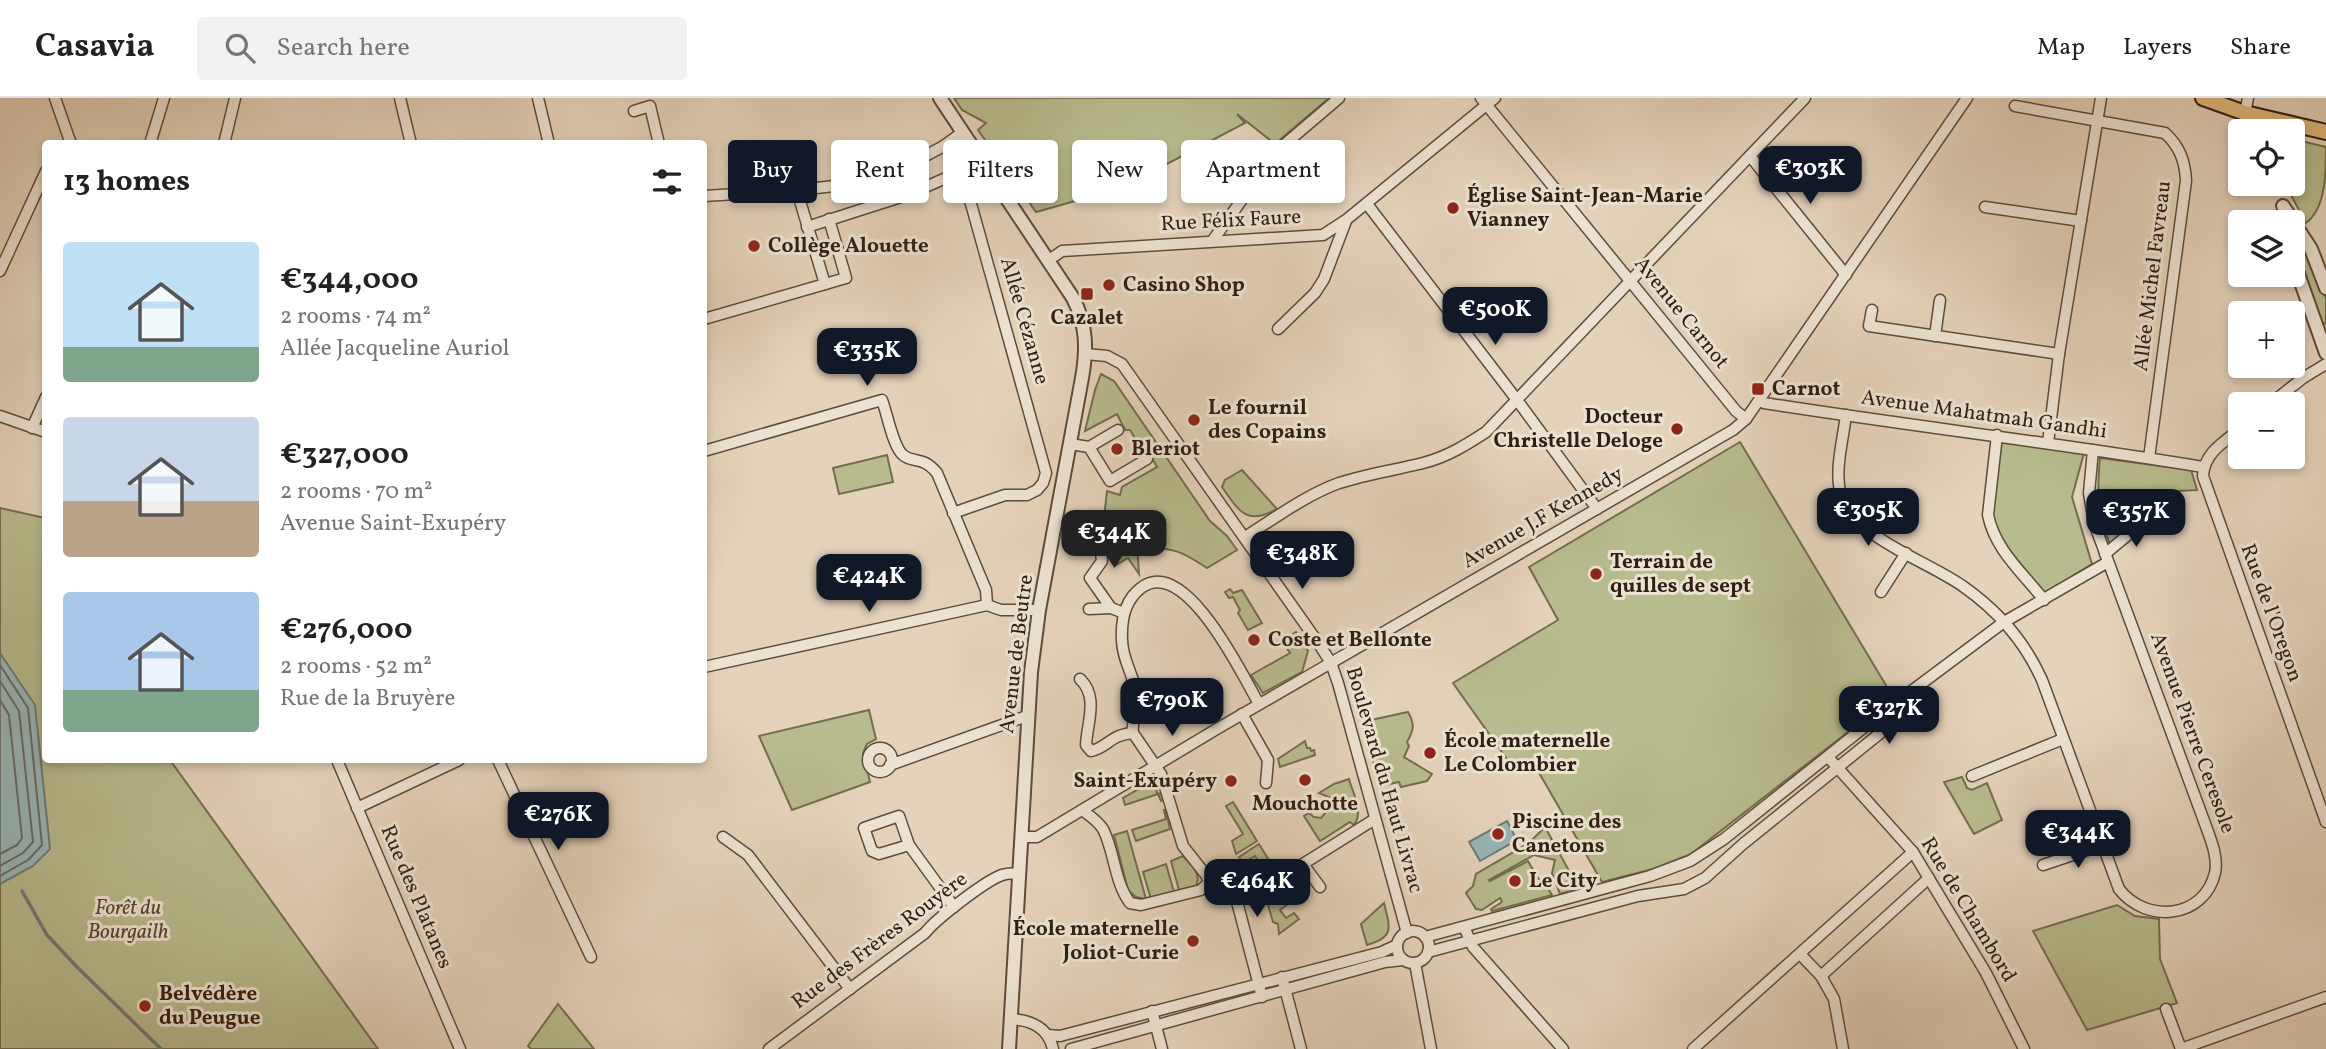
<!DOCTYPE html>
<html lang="en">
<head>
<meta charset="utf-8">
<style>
	:root { --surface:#fff; --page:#f2f2f2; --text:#222; --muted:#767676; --line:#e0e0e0; --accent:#111827 }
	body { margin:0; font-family:Vollkorn,serif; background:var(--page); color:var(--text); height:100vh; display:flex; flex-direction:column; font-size:26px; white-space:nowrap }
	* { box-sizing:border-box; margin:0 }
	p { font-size:23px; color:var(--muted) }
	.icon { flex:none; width:38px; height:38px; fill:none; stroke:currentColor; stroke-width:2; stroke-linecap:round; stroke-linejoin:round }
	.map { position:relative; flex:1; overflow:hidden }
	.drawer { position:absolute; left:42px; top:42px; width:665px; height:623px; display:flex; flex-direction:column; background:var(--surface); border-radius:7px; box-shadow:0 4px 10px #0003 }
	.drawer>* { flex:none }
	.guide { position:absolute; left:728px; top:42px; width:665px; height:63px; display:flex; gap:14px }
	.tools { position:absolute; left:2228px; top:21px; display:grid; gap:14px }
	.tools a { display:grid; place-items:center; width:77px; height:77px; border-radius:7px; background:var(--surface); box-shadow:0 4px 10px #0003; font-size:35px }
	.price { position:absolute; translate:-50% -60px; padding:0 16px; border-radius:14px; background:var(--accent); color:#fff; font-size:23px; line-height:46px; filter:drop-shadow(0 2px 4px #0008) }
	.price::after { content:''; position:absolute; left:50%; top:42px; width:21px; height:16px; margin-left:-10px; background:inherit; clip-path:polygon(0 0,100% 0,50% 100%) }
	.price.on { background:#222; color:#fff }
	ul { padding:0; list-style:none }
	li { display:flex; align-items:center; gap:21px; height:175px; padding:0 21px }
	li span { display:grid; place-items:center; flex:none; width:196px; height:140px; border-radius:7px; color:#555 }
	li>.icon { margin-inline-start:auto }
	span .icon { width:84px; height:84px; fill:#fffc; stroke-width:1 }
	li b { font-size:30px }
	h2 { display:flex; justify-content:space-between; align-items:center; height:84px; padding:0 21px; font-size:30px }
	.tag { padding:0 24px; border-radius:7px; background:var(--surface); box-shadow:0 4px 10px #0003; font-size:24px; line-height:63px }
	.tag.on { background:var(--accent); color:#fff }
	header { display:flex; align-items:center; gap:42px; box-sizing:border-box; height:98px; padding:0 35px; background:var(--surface); border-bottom:2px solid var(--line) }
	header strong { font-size:33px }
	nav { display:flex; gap:38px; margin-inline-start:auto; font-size:24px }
	.search { width:490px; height:63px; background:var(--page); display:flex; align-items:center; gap:18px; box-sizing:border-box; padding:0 24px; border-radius:7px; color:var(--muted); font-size:26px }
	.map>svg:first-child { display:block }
	.green { fill:#b7bb8d; stroke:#746d50; stroke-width:2 }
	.water { fill:#98b6b8; stroke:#6e7a76; stroke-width:2 }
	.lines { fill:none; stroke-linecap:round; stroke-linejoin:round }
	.shore { stroke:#646a65; stroke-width:2 }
	.stream { stroke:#6e7a76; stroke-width:3.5 }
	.minor-casing { stroke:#5d4c3c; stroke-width:13 }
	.tertiary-casing { stroke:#5d4c3c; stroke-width:16 }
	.primary-casing { stroke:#301f12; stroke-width:18 }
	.minor { stroke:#ede2d2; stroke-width:10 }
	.tertiary { stroke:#ede2d2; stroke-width:12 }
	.primary { stroke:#e2b97d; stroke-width:14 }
	.poi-dot { fill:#8f2418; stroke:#ede2d2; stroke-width:2.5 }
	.labels { text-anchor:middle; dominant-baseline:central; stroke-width:6; stroke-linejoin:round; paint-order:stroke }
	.poi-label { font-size:21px; font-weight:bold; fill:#301f12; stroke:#ede2d2; text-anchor:start }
	.street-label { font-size:21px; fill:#301f12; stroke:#ede2d2 }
	.park-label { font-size:21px; font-style:italic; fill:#524631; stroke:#ede2d2 }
</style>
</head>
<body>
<header>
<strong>Casavia</strong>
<div class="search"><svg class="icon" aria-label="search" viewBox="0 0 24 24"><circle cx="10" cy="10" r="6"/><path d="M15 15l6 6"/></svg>Search here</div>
<nav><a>Map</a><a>Layers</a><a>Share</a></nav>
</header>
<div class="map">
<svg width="2326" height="951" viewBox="0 0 2326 951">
	<rect width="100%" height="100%" fill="#e4d2ba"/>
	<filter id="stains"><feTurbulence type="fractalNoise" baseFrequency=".00286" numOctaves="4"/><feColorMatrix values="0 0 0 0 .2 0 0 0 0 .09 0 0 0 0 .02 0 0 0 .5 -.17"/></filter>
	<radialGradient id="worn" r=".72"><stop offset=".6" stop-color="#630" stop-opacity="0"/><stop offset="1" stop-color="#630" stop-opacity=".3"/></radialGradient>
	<g class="green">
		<path d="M954,0H1329L1275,46L1237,16L1245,25L1142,79L1146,83L1036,114L978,32L986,25L962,12Z"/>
		<path d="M2293,41L2326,49C2326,75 2326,110 2306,125L2285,86H2292Z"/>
		<path d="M2303,149L2308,152L2326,200V226L2319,223L2296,158L2297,153Z"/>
		<path d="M1101,276L1114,283L1210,423L1227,438L1237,452L1207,470C1183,454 1170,447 1141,452L1138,432L1123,419L1113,422L1103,429L1107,393L1120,397L1122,389L1157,369L1148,353L1144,355L1130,332H1125L1117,316L1085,333L1095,292Z"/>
		<path d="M1998,343L2084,355L2072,399L2092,466L2042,497L2004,449L1990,416Z"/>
		<path d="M1740,344L1893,599L1691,756L1653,771L1602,784L1538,673L1521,662L1511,667L1453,585L1558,522L1529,469Z"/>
		<path d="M887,357L893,384L839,396L833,370Z"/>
		<path d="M2100,360L2191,372L2197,392L2178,393L2110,446C2097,417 2097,391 2100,360Z"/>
		<path d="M1242,372L1277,411C1246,428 1239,413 1222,389L1225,382Z"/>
		<path d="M0,410L45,420L46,662H170L378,951H0Z"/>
		<path d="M1136,441L1137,445L1139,476L1128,460L1116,467L1111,457Z"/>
		<path d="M1230,491L1233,495L1242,492L1262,525L1248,532L1238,515L1240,512L1233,499L1229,500L1225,494Z"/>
		<path d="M1296,534L1308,553L1302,574L1263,595L1251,577L1290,555L1282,543Z"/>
		<path d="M869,612L876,641L867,646L863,655L870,684L792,712L759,638Z"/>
		<path d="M1408,614C1415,626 1414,632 1407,644L1409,648L1404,659L1432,676L1427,683L1401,689L1399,684L1380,688L1362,624Z"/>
		<path d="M1305,643L1307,650H1310L1311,653L1314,652L1315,657L1280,669L1278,661Z"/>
		<path d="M1962,679L1967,690L1972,692L1987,685L2002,722L1974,736L1944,684Z"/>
		<path d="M1349,681C1353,696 1364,714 1354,727L1350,724L1320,743L1304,718L1309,715L1314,719L1321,720L1334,705L1331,700L1319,695L1334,686Z"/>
		<path d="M1151,684L1156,687L1157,696L1161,695L1163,702L1161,703L1158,696L1125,707L1123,700Z"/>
		<path d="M1233,704L1257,743L1236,756L1232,743L1243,736L1226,708Z"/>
		<path d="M1164,712H1166L1170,731L1136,743L1132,732L1166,721Z"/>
		<path d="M1545,729L1579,791L1560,796L1552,775L1555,762L1534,757L1489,782L1490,783L1528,763L1539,782L1542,781L1552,797L1492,813L1491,811L1502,804L1500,800L1482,812L1476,811L1466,795L1473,788L1476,776L1529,745Z"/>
		<path d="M1127,733L1146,801L1136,799L1128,792L1114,737Z"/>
		<path d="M1259,746L1278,777L1286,779L1300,774L1307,785L1285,802L1287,807L1280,812L1286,820L1294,815L1299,821L1279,836L1278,826L1273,824L1263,790L1271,783L1255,758L1243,765L1239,759Z"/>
		<path d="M1183,758C1191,767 1202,775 1196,788L1179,792L1171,763Z"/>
		<path d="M1166,766L1174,794L1151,801L1143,774Z"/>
		<path d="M1384,805C1390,830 1395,839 1367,847L1361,826Z"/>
		<path d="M2117,807L2135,818L2159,821L2160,861L2177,905L2087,932L2033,833Z"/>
		<path d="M558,906L594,951H531L528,948Z"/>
	</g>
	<g class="water">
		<path d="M0,555L35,607L50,751L33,768L0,786Z"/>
		<path d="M1507,723L1517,742L1480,763L1469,744Z"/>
	</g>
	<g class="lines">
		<g class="shore">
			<path d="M0,567L28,610L42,747L28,762L0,778"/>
			<path d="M0,583L19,613L33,744L23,755L0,768"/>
			<path d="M0,602L9,617L22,740L17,747L0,756"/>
		</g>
		<path class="stream" d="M22,793L47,837L76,868L161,951"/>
		<g class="minor-casing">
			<g id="minor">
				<path d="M55,0L71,46"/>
				<path d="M400,0L411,46"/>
				<path d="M538,0L549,46"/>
				<path d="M1481,0L1736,313L1746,321"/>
				<path d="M2015,8L2165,35C2180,49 2185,63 2186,83L2149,360"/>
				<path d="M634,13L650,8L659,46"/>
				<path d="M2245,15L2248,0"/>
				<path d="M150,46L164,0"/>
				<path d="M224,46L235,0"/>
				<path d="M1750,58L1846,177"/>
				<path d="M799,92L800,103L825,186"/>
				<path d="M704,98L799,92L860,85L897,73L942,49L963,34"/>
				<path d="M1367,106L1517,302L1597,411"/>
				<path d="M1985,109L2081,123"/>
				<path d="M807,129L907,97L946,80L961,84L968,95L1046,375L1043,385L1037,392L1027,397H1005L953,415"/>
				<path d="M1213,142L1256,82L1285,46L1339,0"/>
				<path d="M1049,162L1062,153L1323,137L1346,122L1495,0"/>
				<path d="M0,173L46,73"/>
				<path d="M1872,212L1869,228L2059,256"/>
				<path d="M704,221L846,180L829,121"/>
				<path d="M1278,231L1315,195L1324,181L1346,123"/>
				<path d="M1935,238L1940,202"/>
				<path d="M1086,256L1107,258L1122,266L1319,546L1331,565L1338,585L1407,835"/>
				<path d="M1760,302L1764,305C1910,328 2057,345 2203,369"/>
				<path d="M2270,306L2303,280L2326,266"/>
				<path d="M1846,317C1843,342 1834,373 1841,397C1854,440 1930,464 1964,489C1998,513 2025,544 2042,582L2119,791C2146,826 2204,821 2215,775C2218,760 2212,745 2207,731L2094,425L2089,395L2093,352"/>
				<path d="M0,318L46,334"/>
				<path d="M32,330L46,299"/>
				<path d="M2240,331C2224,344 2204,355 2203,378L2326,724"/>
				<path d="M1997,337L1988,417C1995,452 2023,475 2044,502"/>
				<path d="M2048,345L2059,256L2101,0"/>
				<path d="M1070,346L1089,349L1118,332"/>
				<path d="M1089,349L1110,383L1147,361"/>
				<path d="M704,353L882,302C887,315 893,349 903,357C914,366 922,357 937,375L986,492L987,507"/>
				<path d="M1245,439C1275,420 1306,397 1339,385C1367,376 1395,372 1423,365C1447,359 1466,347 1486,334L1805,0"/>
				<path d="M2105,456L2146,422"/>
				<path d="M1881,494L1906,455"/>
				<path d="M1089,511L1111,510"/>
				<path d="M1124,515L1111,510L1090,480L1102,463C1098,445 1113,439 1127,430"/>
				<path d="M704,569L987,507L1001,512H1039"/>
				<path d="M1080,581C1099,599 1087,625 1086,647L1091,653C1109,649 1109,637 1133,635"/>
				<path d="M1242,616L1268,662L1266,685"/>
				<circle cx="880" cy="662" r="12"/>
				<path d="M1828,659L1913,754L1986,875L2024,951"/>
				<path d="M337,662L460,951"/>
				<path d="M498,662L591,859"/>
				<path d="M890,667L1027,618"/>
				<path d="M1972,678L2063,641"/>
				<path d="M357,710L459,662"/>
				<path d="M1082,712C1089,717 1098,723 1103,731C1115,755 1114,783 1130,805L1141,807L1201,792L1209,784L1206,777L1183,748L1161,676L1133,635C1131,623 1139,611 1137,599C1135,579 1122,562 1122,542C1121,522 1125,502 1141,490C1185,456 1243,578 1259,606"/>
				<path d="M723,739L748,757L850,891"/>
				<path d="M1021,739H1037L1215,632L1733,332L1746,321L1967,0"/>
				<path d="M909,747L879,756L872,753L864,730L899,718L909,747L954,809"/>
				<path d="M2043,767L2102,747"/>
				<path d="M1209,784L1228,788L1235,796L1262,899"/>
				<path d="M1320,789L1303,766L1375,721"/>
				<path d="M1464,829L1473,849L1563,951"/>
				<circle cx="1413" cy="849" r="16"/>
				<path d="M1425,839L1650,778L1690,763L1724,741L1882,615L2004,524L2108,464"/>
				<path d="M1428,854L1638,798L1684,791L1705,780L1743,746L1894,624L1904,600"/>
				<path d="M1800,856L1821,878L1929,780"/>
				<path d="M1415,865L1431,951"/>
				<path d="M1821,878L1834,901L1843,951"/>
				<path d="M1282,879L1301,951"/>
				<path d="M2166,911L2181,951"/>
				<path d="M1152,913L1162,951"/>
				<path d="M1010,921C1031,922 1048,929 1053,951"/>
				<path d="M1048,937L1060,938L1382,854L1397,847"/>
				<path d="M769,951L925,835C936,821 985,783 1002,777C1008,775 1012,775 1019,776"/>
				<path d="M1071,951L1385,864L1403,862"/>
				<path d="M1693,951L1913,754"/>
				<path d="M2181,951L2326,899"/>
			</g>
		</g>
		<g class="tertiary-casing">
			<g id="tertiary">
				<path d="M940,0L1073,200C1087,227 1087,251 1082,280L1039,512L1031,574L1009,951"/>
				<path d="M2245,15L2250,33"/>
				<path d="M2283,108L2311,151L2326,190"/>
				<path d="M2292,159L2326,255"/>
			</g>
		</g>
		<g class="primary-casing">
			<g id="primary">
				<path d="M2203,0L2245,15L2326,34"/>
				<path d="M2274,88V86"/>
			</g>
		</g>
		<use href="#minor" class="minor"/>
		<use href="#tertiary" class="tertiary"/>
		<use href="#primary" class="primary"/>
	</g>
	<g class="poi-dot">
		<circle cx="1453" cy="110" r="7"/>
		<circle cx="754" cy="148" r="7"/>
		<circle cx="1109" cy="187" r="7"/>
		<rect x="1080" y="189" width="14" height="14" rx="3.5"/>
		<rect x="1751" y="284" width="14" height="14" rx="3.5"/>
		<circle cx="1194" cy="322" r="7"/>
		<circle cx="1677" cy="331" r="7"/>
		<circle cx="1117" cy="351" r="7"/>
		<circle cx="1596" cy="476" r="7"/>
		<circle cx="1254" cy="542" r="7"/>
		<circle cx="1430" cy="655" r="7"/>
		<circle cx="1305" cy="682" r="7"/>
		<circle cx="1231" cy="683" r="7"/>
		<circle cx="1498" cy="736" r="7"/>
		<circle cx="1515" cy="783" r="7"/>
		<circle cx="1193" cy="843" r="7"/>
		<circle cx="145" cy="908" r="7"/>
	</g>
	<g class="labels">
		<g class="poi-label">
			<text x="1467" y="98">Église Saint-Jean-Marie<tspan x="1467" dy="24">Vianney</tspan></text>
			<text x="768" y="148">Collège Alouette</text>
			<text x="1123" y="187">Casino Shop</text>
			<text x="1087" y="220" text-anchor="middle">Cazalet</text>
			<text x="1772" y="291">Carnot</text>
			<text x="1208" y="310">Le fournil<tspan x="1208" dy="24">des Copains</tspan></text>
			<text x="1663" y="319" text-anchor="end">Docteur<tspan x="1663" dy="24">Christelle Deloge</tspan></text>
			<text x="1131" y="351">Bleriot</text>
			<text x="1610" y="464">Terrain de<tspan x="1610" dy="24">quilles de sept</tspan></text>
			<text x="1268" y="542">Coste et Bellonte</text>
			<text x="1444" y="643">École maternelle<tspan x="1444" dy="24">Le Colombier</tspan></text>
			<text x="1217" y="683" text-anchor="end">Saint-Exupéry</text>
			<text x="1305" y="706" text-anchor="middle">Mouchotte</text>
			<text x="1512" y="724">Piscine des<tspan x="1512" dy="24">Canetons</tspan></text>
			<text x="1529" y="783">Le City</text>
			<text x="1179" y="831" text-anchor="end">École maternelle<tspan x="1179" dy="24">Joliot-Curie</tspan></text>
			<text x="159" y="896">Belvédère<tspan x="159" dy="24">du Peugue</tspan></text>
		</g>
		<g class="street-label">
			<text transform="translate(1231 123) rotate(-3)">Rue Félix Faure</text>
			<text transform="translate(2153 178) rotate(-83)">Allée Michel Favreau</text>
			<text transform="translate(1681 215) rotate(51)">Avenue Carnot</text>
			<text transform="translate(1024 223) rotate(74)">Allée Cézanne</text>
			<text transform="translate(1984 317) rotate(8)">Avenue Mahatmah Gandhi</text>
			<text transform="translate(1543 420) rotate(-30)">Avenue J.F Kennedy</text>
			<text transform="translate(2271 515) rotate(70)">Rue de l'Oregon</text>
			<text transform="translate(1017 556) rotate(-83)">Avenue de Beutre</text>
			<text transform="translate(2192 635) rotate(70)">Avenue Pierre Ceresole</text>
			<text transform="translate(1384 682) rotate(74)">Boulevard du Haut Livrac</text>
			<text transform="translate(416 799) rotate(67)">Rue des Platanes</text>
			<text transform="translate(1968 812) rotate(59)">Rue de Chambord</text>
			<text transform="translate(880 843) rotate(-37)">Rue des Frères Rouyère</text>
		</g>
		<g class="park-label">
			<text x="128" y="810">Forêt du<tspan x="128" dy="24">Bourgailh</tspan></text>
		</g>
	</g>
	<rect width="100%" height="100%" filter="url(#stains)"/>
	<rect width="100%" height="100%" fill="url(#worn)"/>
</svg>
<div class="tools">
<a><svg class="icon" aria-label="locate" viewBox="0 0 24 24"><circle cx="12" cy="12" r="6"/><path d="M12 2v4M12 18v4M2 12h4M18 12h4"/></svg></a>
<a><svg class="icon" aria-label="layers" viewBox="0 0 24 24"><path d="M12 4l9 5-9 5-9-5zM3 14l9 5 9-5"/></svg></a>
<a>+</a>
<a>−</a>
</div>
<b class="price" style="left:1810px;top:108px">€303K</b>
<b class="price" style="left:1495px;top:249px">€500K</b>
<b class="price" style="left:867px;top:290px">€335K</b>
<b class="price" style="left:1868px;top:450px">€305K</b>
<b class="price" style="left:2136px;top:451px">€357K</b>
<b class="price on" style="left:1114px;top:472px">€344K</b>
<b class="price" style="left:1302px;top:493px">€348K</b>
<b class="price" style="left:869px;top:516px">€424K</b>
<b class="price" style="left:1172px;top:640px">€790K</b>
<b class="price" style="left:1889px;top:648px">€327K</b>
<b class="price" style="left:558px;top:754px">€276K</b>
<b class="price" style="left:2078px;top:772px">€344K</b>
<b class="price" style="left:1257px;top:821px">€464K</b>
<div class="guide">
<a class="tag on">Buy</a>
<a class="tag">Rent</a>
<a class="tag">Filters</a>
<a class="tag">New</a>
<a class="tag">Apartment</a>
</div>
<section class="drawer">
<h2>13 homes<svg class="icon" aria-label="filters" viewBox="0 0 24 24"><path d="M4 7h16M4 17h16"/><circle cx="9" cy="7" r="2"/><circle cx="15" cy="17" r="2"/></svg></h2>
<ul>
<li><span style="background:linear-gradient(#bfe0f5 75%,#7fa58c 0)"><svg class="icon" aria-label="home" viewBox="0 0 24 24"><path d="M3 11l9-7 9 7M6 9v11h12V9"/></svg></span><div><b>€344,000</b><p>2 rooms · 74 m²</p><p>Allée Jacqueline Auriol</p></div></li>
<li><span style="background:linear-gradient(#c9d6e8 60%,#b9a48a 0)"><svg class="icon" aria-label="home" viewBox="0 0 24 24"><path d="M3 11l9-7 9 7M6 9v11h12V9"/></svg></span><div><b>€327,000</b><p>2 rooms · 70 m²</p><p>Avenue Saint-Exupéry</p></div></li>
<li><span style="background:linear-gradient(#a9c7e8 70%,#7fa58c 0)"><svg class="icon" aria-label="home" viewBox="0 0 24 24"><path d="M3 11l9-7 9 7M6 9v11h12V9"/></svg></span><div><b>€276,000</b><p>2 rooms · 52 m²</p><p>Rue de la Bruyère</p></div></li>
</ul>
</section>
</div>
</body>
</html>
